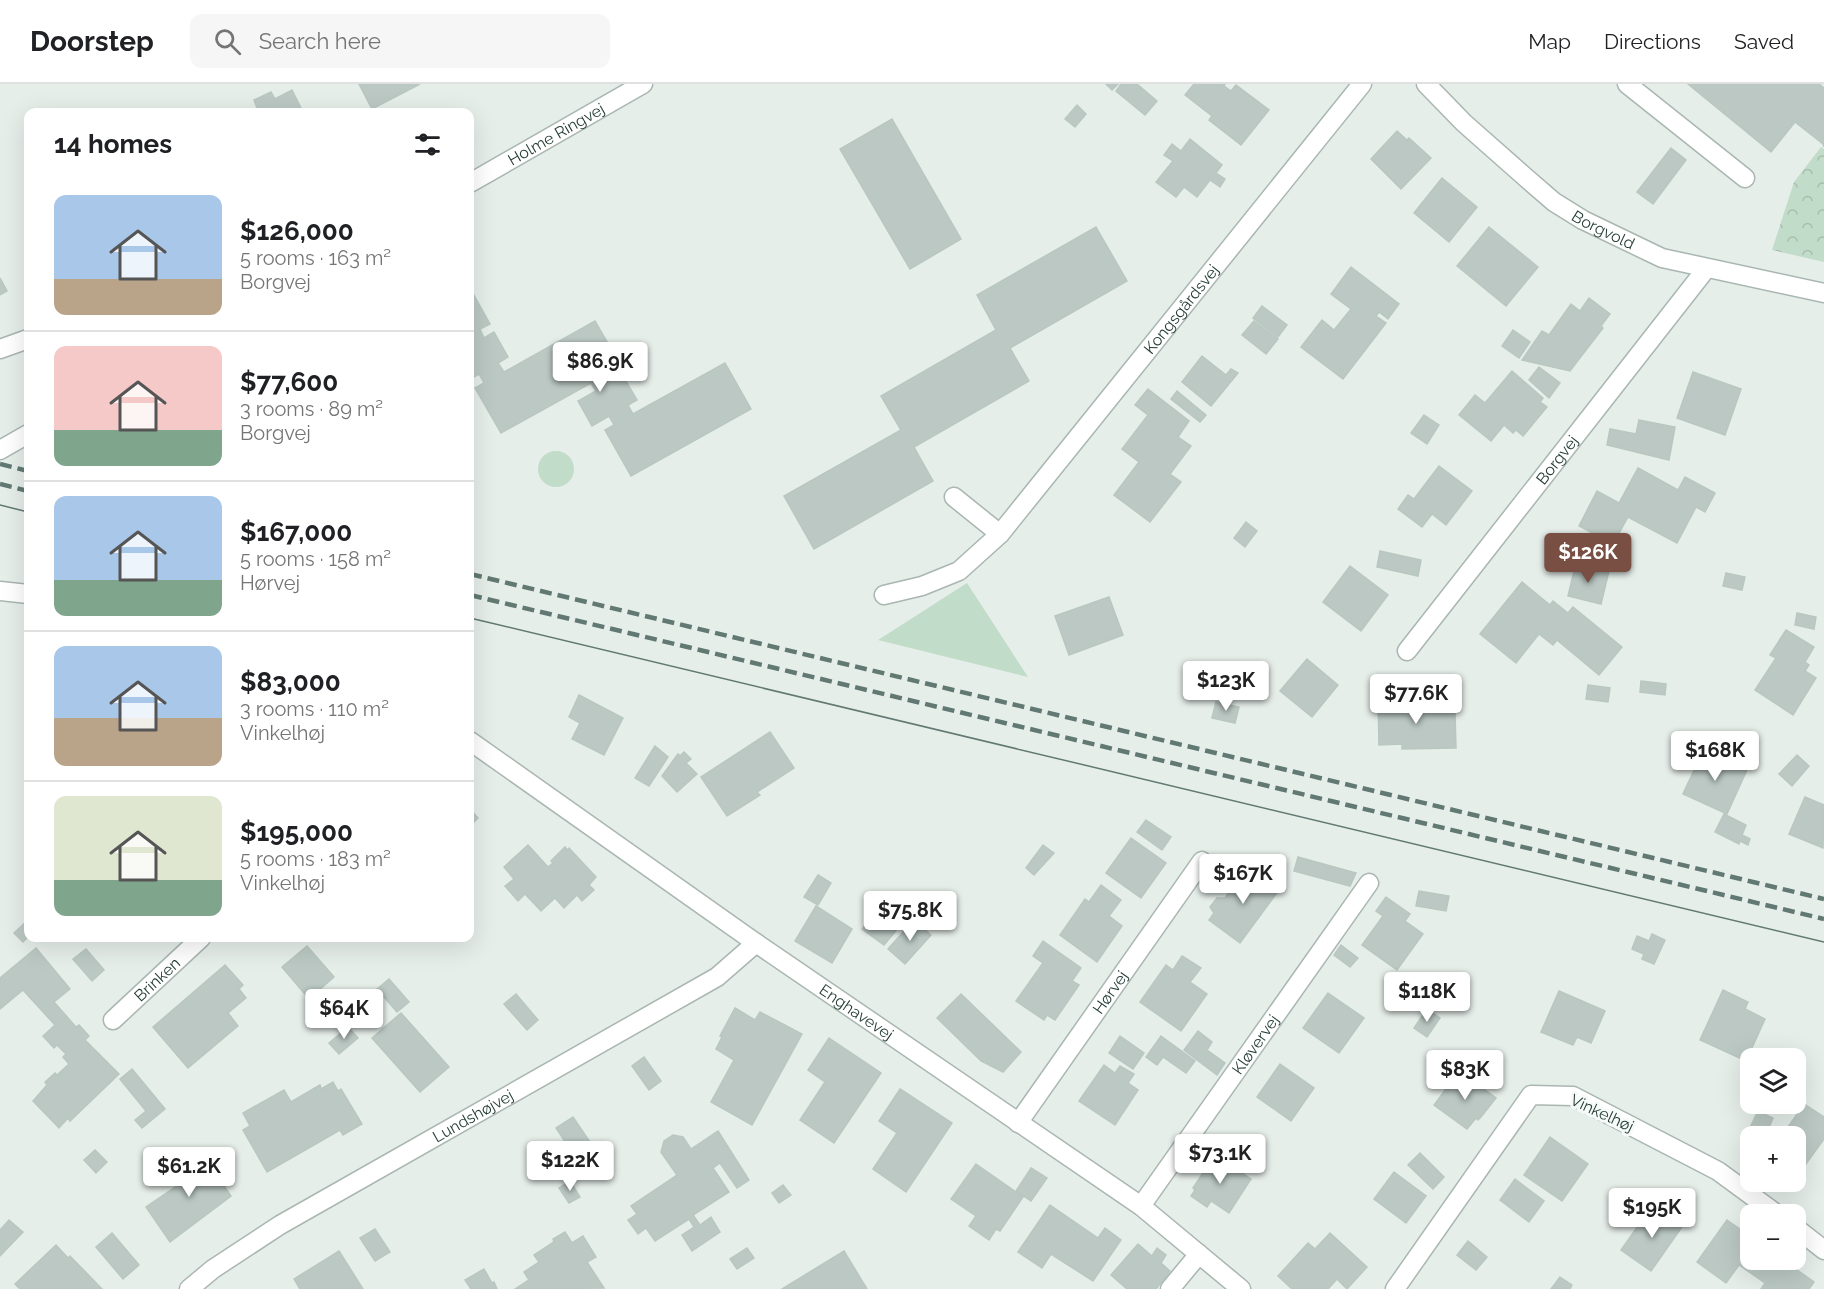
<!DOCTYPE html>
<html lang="en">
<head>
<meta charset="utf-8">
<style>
	:root { --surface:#fff; --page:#f6f6f6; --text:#202124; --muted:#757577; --line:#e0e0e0; --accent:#794f44 }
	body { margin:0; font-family:Raleway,sans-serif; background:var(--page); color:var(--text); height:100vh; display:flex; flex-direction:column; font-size:22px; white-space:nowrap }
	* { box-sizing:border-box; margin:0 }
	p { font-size:20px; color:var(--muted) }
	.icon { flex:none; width:33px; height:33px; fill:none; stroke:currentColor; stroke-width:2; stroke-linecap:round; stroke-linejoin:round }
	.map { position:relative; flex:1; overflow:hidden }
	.details { position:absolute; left:24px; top:24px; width:450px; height:834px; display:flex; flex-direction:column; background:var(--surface); border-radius:12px; box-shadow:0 6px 24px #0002 }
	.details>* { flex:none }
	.controls { position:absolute; left:1740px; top:964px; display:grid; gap:12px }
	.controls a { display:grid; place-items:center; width:66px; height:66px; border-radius:12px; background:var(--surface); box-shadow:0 6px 24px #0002; font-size:30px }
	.price { position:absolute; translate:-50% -51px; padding:0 14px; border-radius:6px; background:#fff; color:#222; font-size:20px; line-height:39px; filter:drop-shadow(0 2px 3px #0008) }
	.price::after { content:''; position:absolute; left:50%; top:36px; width:18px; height:14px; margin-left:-9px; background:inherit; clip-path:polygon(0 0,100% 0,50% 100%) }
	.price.current { background:var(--accent); color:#fff }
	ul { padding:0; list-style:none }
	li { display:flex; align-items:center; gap:18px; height:150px; padding:0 30px }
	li+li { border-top:2px solid var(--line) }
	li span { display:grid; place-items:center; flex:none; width:168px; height:120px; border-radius:12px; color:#555 }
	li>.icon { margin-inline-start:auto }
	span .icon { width:72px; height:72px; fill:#fffc; stroke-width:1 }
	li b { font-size:26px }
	h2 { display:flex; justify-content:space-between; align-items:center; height:72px; padding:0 30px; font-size:26px }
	header { display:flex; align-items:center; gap:36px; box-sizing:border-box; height:84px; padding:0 30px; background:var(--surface); border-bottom:2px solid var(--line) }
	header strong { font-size:28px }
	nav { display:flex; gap:33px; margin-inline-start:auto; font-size:21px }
	.search { width:420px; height:54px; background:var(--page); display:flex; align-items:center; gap:15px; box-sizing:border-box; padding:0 21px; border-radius:12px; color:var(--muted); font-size:22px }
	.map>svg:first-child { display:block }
	.green { fill:#c1dcc8 }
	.park { fill:url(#park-crowns) }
	.building { fill:#bbc8c3; stroke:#b9c7c1; stroke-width:1.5 }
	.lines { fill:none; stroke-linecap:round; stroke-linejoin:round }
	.minor-casing { stroke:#a9b6b1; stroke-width:21 }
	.minor { stroke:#fff; stroke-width:18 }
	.tram { stroke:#617972; stroke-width:1.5 }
	.rail { stroke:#617972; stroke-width:4.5; stroke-dasharray:12 6; stroke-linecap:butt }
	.labels { text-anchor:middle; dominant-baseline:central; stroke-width:6; stroke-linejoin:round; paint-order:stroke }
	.street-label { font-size:16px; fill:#263e37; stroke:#f6faf8 }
</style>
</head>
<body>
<header>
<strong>Doorstep</strong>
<div class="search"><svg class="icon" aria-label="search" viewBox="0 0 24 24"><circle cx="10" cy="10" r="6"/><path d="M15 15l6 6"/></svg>Search here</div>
<nav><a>Map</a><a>Directions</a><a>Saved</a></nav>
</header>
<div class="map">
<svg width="1824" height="1205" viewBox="0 0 1824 1205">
	<defs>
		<pattern id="park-crowns" width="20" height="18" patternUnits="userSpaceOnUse" patternTransform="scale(1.5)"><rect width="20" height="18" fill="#c1dcc8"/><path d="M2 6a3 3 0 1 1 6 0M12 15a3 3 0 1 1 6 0" fill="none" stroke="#a6beac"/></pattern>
	</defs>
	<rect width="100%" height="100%" fill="#e6eeea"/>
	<g class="green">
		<circle cx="556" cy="385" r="18"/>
		<path d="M967,499L1028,593L878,556Z"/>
	</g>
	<path class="park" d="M1821,63L1824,65V178L1772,166L1794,98Z"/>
	<g class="building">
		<path d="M359,0H420L372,25Z"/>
		<path d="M1106,0H1118L1112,6Z"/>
		<path d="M1121,0H1137L1157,17L1145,31L1116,7Z"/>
		<path d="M1194,0H1225L1224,2L1231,7L1236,1L1269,26L1241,61L1209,36L1212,32L1185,11Z"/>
		<path d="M1688,0H1819L1824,4V63L1823,60L1795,38L1771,68Z"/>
		<path d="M292,6L303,28H248L257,24L254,16L271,8L275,15Z"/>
		<path d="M1077,21L1086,30L1075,43L1065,35Z"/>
		<path d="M892,35L961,155L910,185L840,65Z"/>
		<path d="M1397,47L1407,56L1409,54L1431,74L1401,105L1371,75Z"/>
		<path d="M1190,55L1222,81L1216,89L1225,95L1220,103L1210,96L1197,113L1184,103L1176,113L1156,98L1173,77L1164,71L1172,60L1181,67Z"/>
		<path d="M1671,64L1686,76L1653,120L1637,108Z"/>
		<path d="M1442,94L1477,123L1449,158L1414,129Z"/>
		<path d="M1096,143L1127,197L1010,264L1029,297L914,363L933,397L814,465L784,412L901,346L881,312L996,246L977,211Z"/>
		<path d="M1489,143L1538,183L1506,222L1457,182Z"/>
		<path d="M1351,183L1399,220L1388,235L1379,228L1376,232L1386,239L1343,295L1301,263L1322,236L1334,246L1351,225L1331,210Z"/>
		<path d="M0,194L7,207L0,211Z"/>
		<path d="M470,204L490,240L480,245L484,254L494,248L508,273L498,279L504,288L595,237L621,282L610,288L614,296L623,292L637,316L628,321L633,330L725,279L751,325L631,392L605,346L614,341L609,332L592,342L578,317L596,307L591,299L501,349L475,304L484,299L479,290L474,293L470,285Z"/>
		<path d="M1589,214L1610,230L1601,242L1603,244L1570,287L1522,276L1542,247L1549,251L1571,220L1580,227Z"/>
		<path d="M1262,222L1287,241L1278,253L1253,234Z"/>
		<path d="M1254,237L1278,255L1266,270L1242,251Z"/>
		<path d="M1513,246L1530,258L1519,274L1502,262Z"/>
		<path d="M1202,272L1226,291L1231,285L1238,289L1211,322L1182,298Z"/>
		<path d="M1539,283L1560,299L1549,314L1529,296Z"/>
		<path d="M1512,287L1543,314L1540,318L1547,323L1523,352L1516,346L1513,349L1504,341L1491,357L1459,331L1475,311L1485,319Z"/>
		<path d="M1693,288L1741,305L1725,351L1677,334Z"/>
		<path d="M1148,305L1189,337L1178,353L1191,362L1170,390L1181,398L1150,438L1114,411L1139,378L1122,365L1148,331L1135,321Z"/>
		<path d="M1177,307L1206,331L1200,338L1171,315Z"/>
		<path d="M1424,331L1439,341L1427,360L1411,349Z"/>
		<path d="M1639,336L1675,343L1669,376L1607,361L1610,345L1636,350Z"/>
		<path d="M1439,382L1472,407L1446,441L1432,430L1422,443L1398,425L1408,411L1414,415Z"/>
		<path d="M1638,384L1678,406L1685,393L1715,409L1705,428L1696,423L1677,459L1628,433L1613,460L1579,442L1597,407L1619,419Z"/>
		<path d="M1246,438L1257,447L1245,463L1234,454Z"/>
		<path d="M1380,467L1421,476L1418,492L1377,483Z"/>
		<path d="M1576,479L1609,487L1601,520L1568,512Z"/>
		<path d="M1350,482L1388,511L1361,547L1323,518Z"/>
		<path d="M1726,489L1745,493L1742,506L1723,502Z"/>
		<path d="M1522,498L1550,521L1553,517L1568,529L1573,523L1622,563L1599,591L1557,556L1553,561L1539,550L1516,579L1480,550Z"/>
		<path d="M1109,513L1123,551L1069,571L1055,532Z"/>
		<path d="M1797,529L1816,533L1814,545L1795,541Z"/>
		<path d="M1786,546L1814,563L1805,578L1809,581L1805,587L1816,594L1793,631L1755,606L1776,574L1770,571Z"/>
		<path d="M1307,575L1338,601L1312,633L1280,607Z"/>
		<path d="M1641,597L1666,600L1665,611L1640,608Z"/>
		<path d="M1588,601L1610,604L1608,618L1586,615Z"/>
		<path d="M579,611L623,634L604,671L572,655L580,639L569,633Z"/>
		<path d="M1438,616V627H1455L1456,664L1402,665V660L1379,661L1378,618Z"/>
		<path d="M1216,618L1239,623L1235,639L1212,634Z"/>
		<path d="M770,648L794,684L757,708L760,711L727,732L701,693Z"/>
		<path d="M655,662L668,673L649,702L635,694Z"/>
		<path d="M1703,667L1747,686L1727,730L1683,710Z"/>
		<path d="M684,668L691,675L686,679L697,690L677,708L662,692L678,670L680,672Z"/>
		<path d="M1797,671L1809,682L1792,702L1779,690Z"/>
		<path d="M1805,713L1824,721L1823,764L1789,750Z"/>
		<path d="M470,725L478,734L470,742Z"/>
		<path d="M1724,730L1746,741L1742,751L1750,755L1748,761L1740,757L1739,760L1715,748Z"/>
		<path d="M1146,736L1171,753L1162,766L1137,748Z"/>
		<path d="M1131,754L1166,779L1141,814L1106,789Z"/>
		<path d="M528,761L548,783L553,779L551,777L565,763L567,766L569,764L596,793L589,801L594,806L582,817L577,811L564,824L555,814L541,827L525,810L518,817L505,802L514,795L504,783Z"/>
		<path d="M1043,761L1054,769L1034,791L1026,784Z"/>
		<path d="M1298,773L1356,789L1350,802L1294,787Z"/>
		<path d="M1247,783L1279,806L1240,859L1209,836L1214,829L1210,823L1217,814H1225Z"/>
		<path d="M818,791L831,799L818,821L804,813Z"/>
		<path d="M1101,801L1121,816L1109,832L1122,842L1097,878L1060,851L1085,815L1089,818Z"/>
		<path d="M1419,807L1449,812L1446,827L1416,822Z"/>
		<path d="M1386,813L1410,830L1405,837L1423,850L1397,886L1362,861L1383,832L1376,827Z"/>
		<path d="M816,822L852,845L832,879L795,857Z"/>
		<path d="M876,828L899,843L884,861L862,845Z"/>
		<path d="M28,836V853L23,858L14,849Z"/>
		<path d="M914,836L931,851L905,880L888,865Z"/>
		<path d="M1652,850L1665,856L1654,880L1642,875L1644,870L1632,865L1637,852L1649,857Z"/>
		<path d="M1043,857L1081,884L1072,897L1079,901L1055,936L1047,931L1044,936L1016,917L1043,879L1033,872Z"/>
		<path d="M1341,861L1358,874L1350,883L1334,871Z"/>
		<path d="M307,862L334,893L309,915L282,883Z"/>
		<path d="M36,864L70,905L54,918L76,943L79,941L89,952L85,956L119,990L70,1037L68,1034L59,1044L33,1017L47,1001L45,998L55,989L57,991L69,980L63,973L66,970L57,961L54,964L43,952L55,941L23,906L0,925V894Z"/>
		<path d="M86,865L104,886L92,897L73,875Z"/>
		<path d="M1182,872L1201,884L1190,898L1207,910L1181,947L1140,918L1166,881L1173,886Z"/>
		<path d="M225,881L243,901L239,905L246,914L228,929L238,942L188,984L153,943Z"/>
		<path d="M389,895L409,918L397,928L377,905Z"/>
		<path d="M1723,906L1748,918L1745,925L1765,935L1746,977L1700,956Z"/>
		<path d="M1559,907L1605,927L1591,959L1577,953L1573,961L1541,948Z"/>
		<path d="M1328,909L1364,934L1339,969L1303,944Z"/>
		<path d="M516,910L538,936L527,946L504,920Z"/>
		<path d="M961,910L1021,968L1003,988L981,977L937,934Z"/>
		<path d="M735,924L755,936L760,928L802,950L752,1041L711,1018L734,976L716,965L722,953L720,952Z"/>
		<path d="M1427,925L1440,934L1427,953L1414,944Z"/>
		<path d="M401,929L449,983L420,1008L372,954Z"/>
		<path d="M348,943L358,954L339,970L329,959Z"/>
		<path d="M1198,947L1212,958L1207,966L1225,979L1217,991L1184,966Z"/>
		<path d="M1120,952L1144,969L1133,985L1109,969Z"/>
		<path d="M1161,952L1195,977L1186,989L1163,973L1157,981L1146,973Z"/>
		<path d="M829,954L881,989L834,1059L800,1036L825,998L808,986Z"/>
		<path d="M644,973L661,997L649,1006L632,982Z"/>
		<path d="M1280,980L1314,1004L1291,1037L1257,1013Z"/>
		<path d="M1104,981L1115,989L1120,982L1134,990L1128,999L1138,1006L1115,1041L1079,1017Z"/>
		<path d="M132,985L165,1025L142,1044L135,1036L146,1027L120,995Z"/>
		<path d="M1459,987L1496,1014L1481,1033L1478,1036L1476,1034L1467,1045L1434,1021Z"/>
		<path d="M333,998L338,1007L341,1005L362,1040L343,1051L340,1046L267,1088L243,1046L250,1042L243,1029L284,1006L291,1018L320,1001L321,1005Z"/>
		<path d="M900,1005L952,1039L906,1108L873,1085L897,1049L879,1037Z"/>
		<path d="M1804,1020L1824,1033V1055L1798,1091L1796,1089V1053H1781Z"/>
		<path d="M1758,1027L1773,1034L1765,1053H1753L1747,1050Z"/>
		<path d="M573,1033L600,1073L583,1085L556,1044Z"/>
		<path d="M718,1047L749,1096L737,1104L720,1079L713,1084L729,1108L693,1131L700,1141L711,1133L720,1148L692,1167L682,1151L694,1143L689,1135L655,1157L646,1144L638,1150L628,1136L637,1130L631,1122L677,1091L661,1068L664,1057L673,1051L683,1053L691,1065Z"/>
		<path d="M1550,1053L1588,1080L1562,1117L1524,1091Z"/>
		<path d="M95,1066L107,1078L96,1089L84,1076Z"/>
		<path d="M200,1067L231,1112L170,1158L146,1123L187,1095L178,1083Z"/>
		<path d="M1420,1069L1444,1093L1433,1105L1408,1081Z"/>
		<path d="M1215,1071L1251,1095L1229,1129L1211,1117L1207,1123L1191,1112L1195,1106L1193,1104Z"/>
		<path d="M976,1080L1023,1113L1000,1147L996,1145L989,1156L969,1142L976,1132L951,1115Z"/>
		<path d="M1031,1084L1047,1094L1031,1117L1016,1107Z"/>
		<path d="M1394,1088L1426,1112L1406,1139L1374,1115Z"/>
		<path d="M1515,1095L1544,1117L1529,1138L1500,1116Z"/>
		<path d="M570,1097L580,1113L569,1119L559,1104Z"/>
		<path d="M783,1101L791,1111L779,1119L772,1109Z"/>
		<path d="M1050,1121L1098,1154L1105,1144L1121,1156L1093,1197L1051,1170L1042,1184L1018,1168Z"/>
		<path d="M1652,1122L1682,1143L1651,1187L1621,1166Z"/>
		<path d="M9,1136L23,1148L0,1172V1146Z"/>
		<path d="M1727,1136L1750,1152V1176H1783L1814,1198L1809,1205H1761L1765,1199L1739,1181L1726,1199L1697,1178Z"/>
		<path d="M375,1145L390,1168L375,1177L360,1154Z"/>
		<path d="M565,1148L572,1159L583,1152L596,1173L587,1178L604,1204L515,1205L529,1196L524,1188L539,1178L534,1171L554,1158L553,1155Z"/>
		<path d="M112,1149L139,1181L123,1195L96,1163Z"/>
		<path d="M1330,1149L1367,1183L1347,1205L1337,1195L1328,1205H1292L1278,1192L1308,1159L1315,1165Z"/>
		<path d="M1468,1157L1487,1173L1476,1186L1457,1171Z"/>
		<path d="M1138,1160L1152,1172L1157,1164L1166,1171L1161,1179L1170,1187L1156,1205H1127L1111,1191Z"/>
		<path d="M56,1161L68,1174L70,1172L102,1205H20L15,1200Z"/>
		<path d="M747,1164L754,1174L737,1185L730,1175Z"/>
		<path d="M339,1167L363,1205H300L294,1195Z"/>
		<path d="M844,1167L867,1205H782Z"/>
		<path d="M484,1185L492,1199L494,1198L497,1205H471L465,1196Z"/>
		<path d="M1560,1193L1572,1201L1570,1205H1551Z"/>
	</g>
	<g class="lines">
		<g class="minor-casing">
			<g id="minor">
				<path id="s1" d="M1426,0L1464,39L1524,92L1554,118L1583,136L1662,174L1824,209"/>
				<path d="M1627,0L1745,94"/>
				<path id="s2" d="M470,99L643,0"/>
				<path d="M0,265L28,255"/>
				<path d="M0,366L28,350"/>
				<path d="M954,413L1000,450"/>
				<path d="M0,507L28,510"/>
				<path id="s3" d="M884,511L922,502L959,487L1000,450L1362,0"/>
				<path id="s4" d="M1407,567L1706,185"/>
				<path id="s5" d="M470,657L756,859L1141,1122L1241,1205"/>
				<path id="s6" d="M113,936L201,854"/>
				<path id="s7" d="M1018,1039L1202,777"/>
				<path id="s8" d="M1141,1122L1369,799"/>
				<path d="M1796,1144L1824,1166"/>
				<path id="s9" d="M189,1205L213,1185L280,1141L717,893L756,859"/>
				<path d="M1170,1205L1199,1170"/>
				<path d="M1395,1205L1531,1011L1573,1012L1718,1087L1778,1131"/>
			</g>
		</g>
		<use href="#minor" class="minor"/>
		<g class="tram">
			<path d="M0,421L28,428"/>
			<path d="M470,534L1824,858"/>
		</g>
		<g class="rail">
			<path d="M0,380L28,387"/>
			<path d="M0,400L28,407"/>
			<path d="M470,490L1824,815"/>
			<path d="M470,511L1824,835"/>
		</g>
	</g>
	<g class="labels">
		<g class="street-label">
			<text stroke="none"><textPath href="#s2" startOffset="99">Holme Ringvej</textPath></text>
			<text stroke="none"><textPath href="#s1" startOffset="231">Borgvold</textPath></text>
			<text stroke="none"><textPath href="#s3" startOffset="423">Kongsgårdsvej</textPath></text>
			<text stroke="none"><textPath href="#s4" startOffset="243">Borgvej</textPath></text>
			<text stroke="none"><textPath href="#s6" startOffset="60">Brinken</textPath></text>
			<text stroke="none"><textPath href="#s7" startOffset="160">Hørvej</textPath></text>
			<text stroke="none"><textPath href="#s5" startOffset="472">Enghavevej</textPath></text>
			<text stroke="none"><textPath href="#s8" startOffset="198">Kløvervej</textPath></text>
			<text transform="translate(1602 1029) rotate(25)">Vinkelhøj</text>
			<text stroke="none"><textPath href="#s9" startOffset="333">Lundshøjvej</textPath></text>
		</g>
	</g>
</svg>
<div class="controls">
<a><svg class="icon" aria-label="layers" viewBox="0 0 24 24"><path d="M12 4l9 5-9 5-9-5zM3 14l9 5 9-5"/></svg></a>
<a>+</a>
<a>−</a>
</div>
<b class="price" style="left:600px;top:309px">$86.9K</b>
<b class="price current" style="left:1588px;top:500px">$126K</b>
<b class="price" style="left:1226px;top:628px">$123K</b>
<b class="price" style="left:1416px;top:641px">$77.6K</b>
<b class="price" style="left:1715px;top:698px">$168K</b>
<b class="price" style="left:1243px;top:821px">$167K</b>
<b class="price" style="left:910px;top:858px">$75.8K</b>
<b class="price" style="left:1427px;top:939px">$118K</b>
<b class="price" style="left:344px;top:956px">$64K</b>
<b class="price" style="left:1465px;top:1017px">$83K</b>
<b class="price" style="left:1220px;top:1101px">$73.1K</b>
<b class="price" style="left:570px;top:1108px">$122K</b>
<b class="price" style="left:189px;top:1114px">$61.2K</b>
<b class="price" style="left:1652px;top:1155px">$195K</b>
<section class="details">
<h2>14 homes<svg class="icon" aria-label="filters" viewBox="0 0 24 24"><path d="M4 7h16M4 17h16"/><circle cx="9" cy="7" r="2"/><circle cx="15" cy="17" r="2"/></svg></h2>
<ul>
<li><span style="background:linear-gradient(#a9c7e8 70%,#b9a48a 0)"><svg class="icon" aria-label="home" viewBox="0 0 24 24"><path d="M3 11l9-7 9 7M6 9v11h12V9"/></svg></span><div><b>$126,000</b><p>5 rooms · 163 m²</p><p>Borgvej</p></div></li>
<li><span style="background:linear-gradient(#f6c9c9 70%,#7fa58c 0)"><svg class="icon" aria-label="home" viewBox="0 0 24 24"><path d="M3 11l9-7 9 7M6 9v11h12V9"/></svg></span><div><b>$77,600</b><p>3 rooms · 89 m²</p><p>Borgvej</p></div></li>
<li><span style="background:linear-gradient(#a9c7e8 70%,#7fa58c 0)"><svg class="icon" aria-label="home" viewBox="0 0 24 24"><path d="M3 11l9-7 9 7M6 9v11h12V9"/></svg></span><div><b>$167,000</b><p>5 rooms · 158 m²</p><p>Hørvej</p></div></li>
<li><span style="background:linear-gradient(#a9c7e8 60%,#b9a48a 0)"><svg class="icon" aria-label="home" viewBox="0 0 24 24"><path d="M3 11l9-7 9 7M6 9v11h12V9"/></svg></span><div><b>$83,000</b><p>3 rooms · 110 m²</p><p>Vinkelhøj</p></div></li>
<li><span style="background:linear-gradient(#dfe7d0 70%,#7fa58c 0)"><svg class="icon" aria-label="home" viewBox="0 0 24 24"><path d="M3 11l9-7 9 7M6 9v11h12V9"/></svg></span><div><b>$195,000</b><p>5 rooms · 183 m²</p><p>Vinkelhøj</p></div></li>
</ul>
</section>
</div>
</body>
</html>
